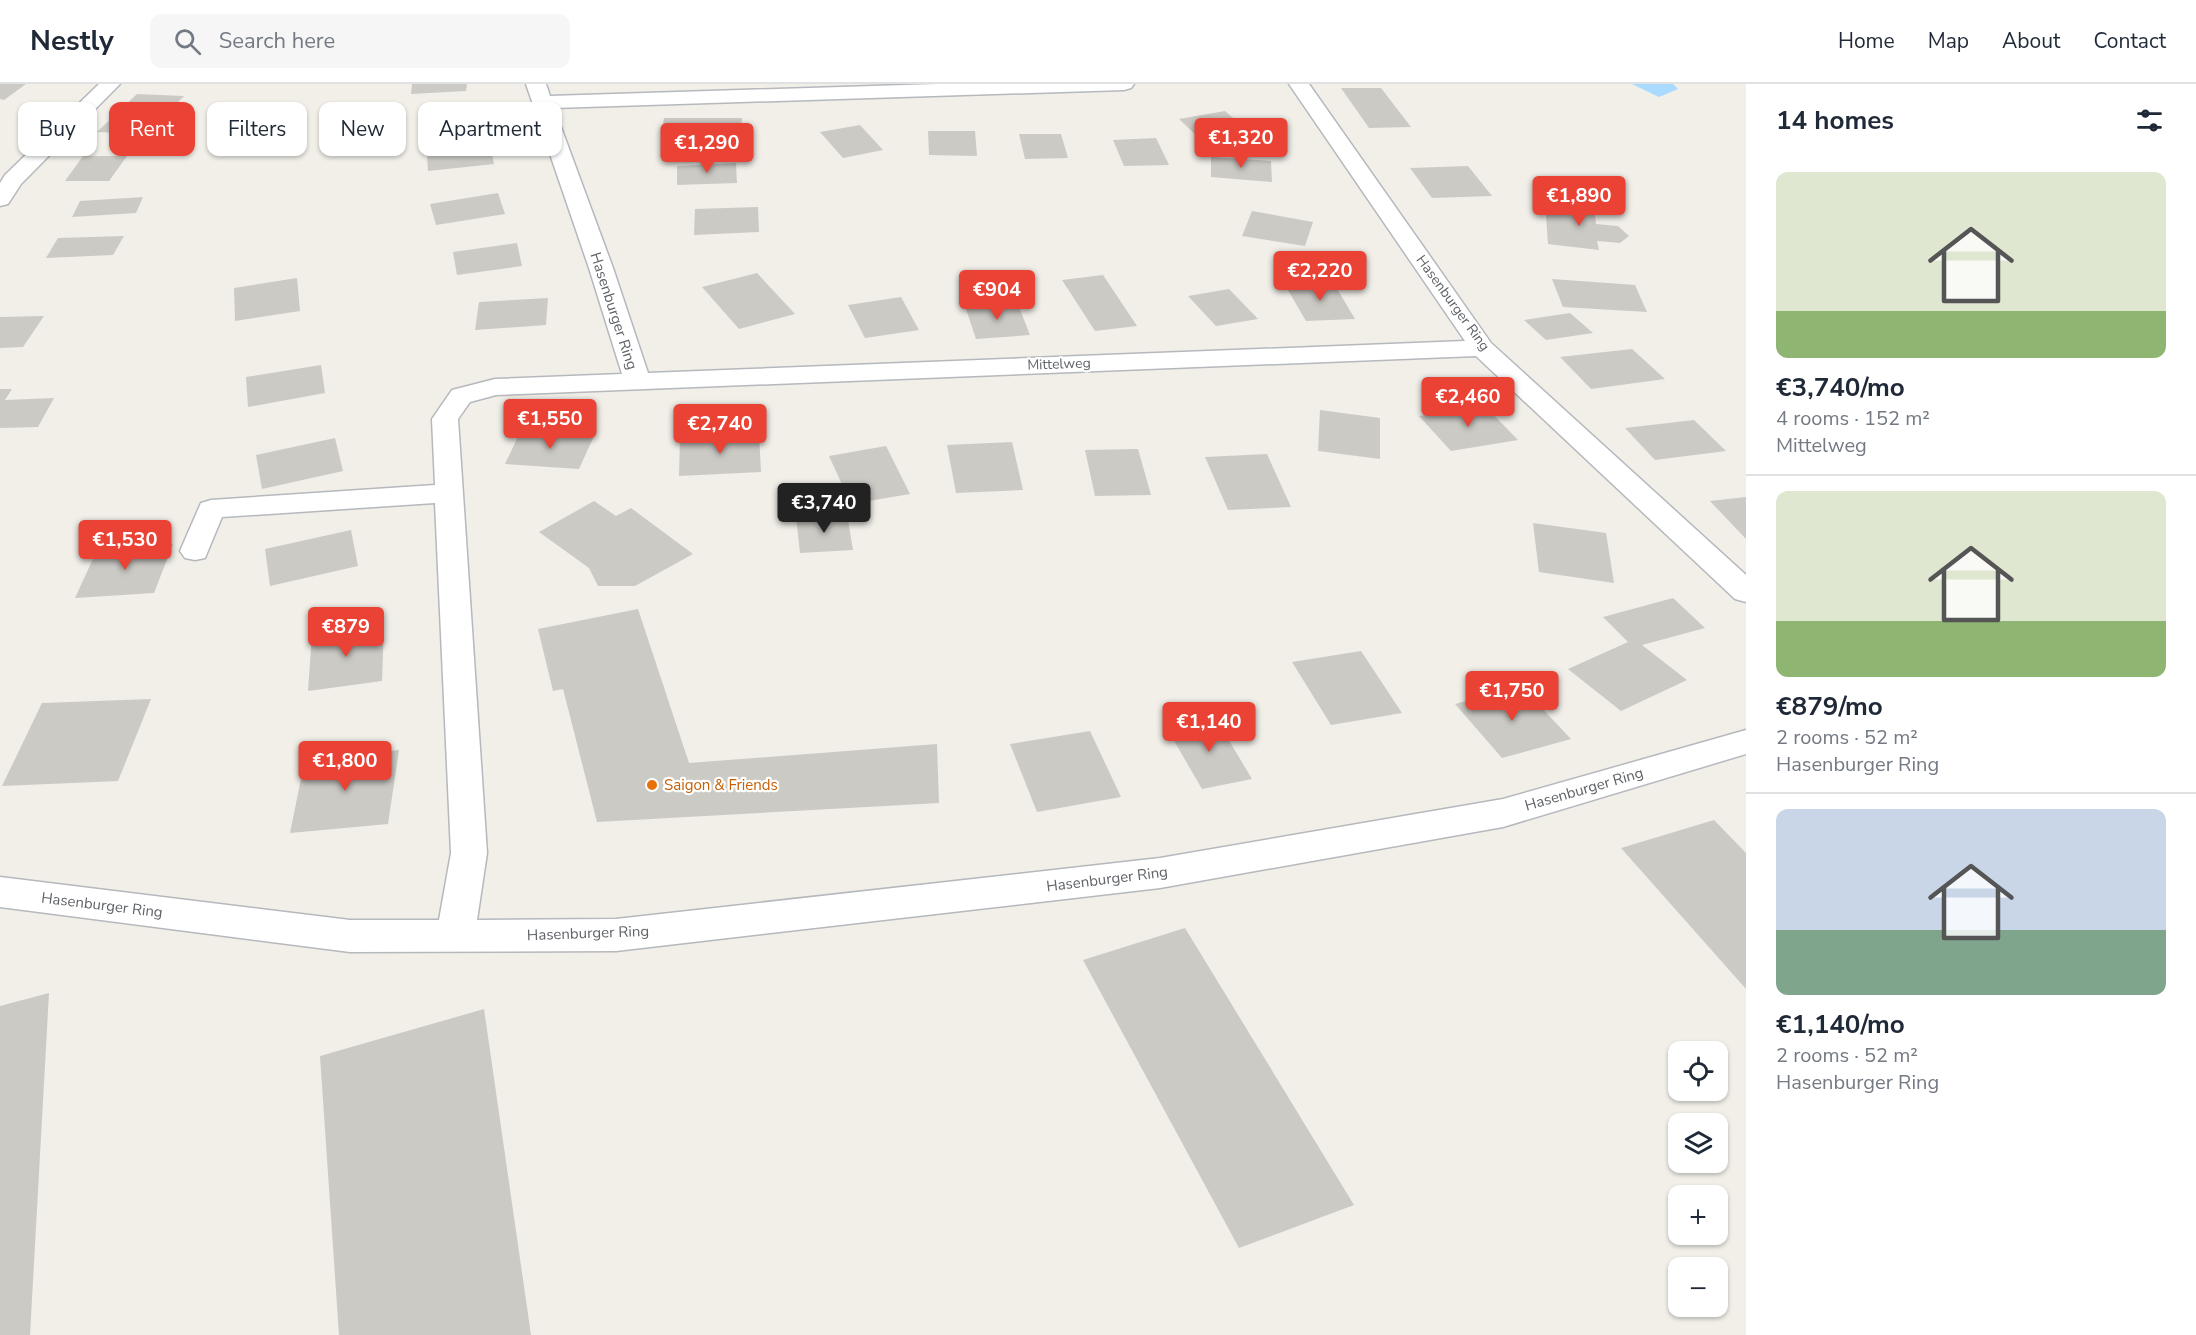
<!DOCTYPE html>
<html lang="en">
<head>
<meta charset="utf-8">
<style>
	:root { --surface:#fff; --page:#f6f6f7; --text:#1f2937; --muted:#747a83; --line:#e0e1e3; --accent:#ea4335 }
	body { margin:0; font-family:"Nunito Sans",sans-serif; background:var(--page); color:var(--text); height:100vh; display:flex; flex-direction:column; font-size:22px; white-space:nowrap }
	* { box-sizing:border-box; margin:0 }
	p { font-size:20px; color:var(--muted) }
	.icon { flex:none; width:33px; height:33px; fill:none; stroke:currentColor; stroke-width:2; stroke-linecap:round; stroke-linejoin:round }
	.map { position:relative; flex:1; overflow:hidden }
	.drawer { display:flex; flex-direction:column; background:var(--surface); width:450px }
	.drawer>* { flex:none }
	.guide { position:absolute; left:18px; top:18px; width:570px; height:54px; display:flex; gap:12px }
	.tools { position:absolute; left:1668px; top:957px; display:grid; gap:12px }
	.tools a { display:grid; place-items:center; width:60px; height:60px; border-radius:12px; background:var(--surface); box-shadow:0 2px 4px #0004; font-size:30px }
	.price { position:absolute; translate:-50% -51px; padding:0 14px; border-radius:6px; background:var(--accent); color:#fff; font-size:20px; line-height:39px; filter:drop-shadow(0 2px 3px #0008) }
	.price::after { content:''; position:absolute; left:50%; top:36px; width:18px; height:14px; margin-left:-9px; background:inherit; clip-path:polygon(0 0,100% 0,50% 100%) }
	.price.on { background:#222; color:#fff }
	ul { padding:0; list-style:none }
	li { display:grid; align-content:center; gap:12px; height:318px; padding:0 30px }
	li+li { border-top:2px solid var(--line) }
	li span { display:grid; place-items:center; height:186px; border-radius:12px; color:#555 }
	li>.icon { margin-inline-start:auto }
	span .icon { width:108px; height:108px; fill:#fffc; stroke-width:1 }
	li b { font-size:26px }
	h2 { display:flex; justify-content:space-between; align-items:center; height:72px; padding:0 30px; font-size:26px }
	.pill { padding:0 21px; border-radius:12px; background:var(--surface); box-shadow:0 2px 4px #0004; font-size:21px; line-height:54px }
	.pill.on { background:var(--accent); color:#fff }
	header { display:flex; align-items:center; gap:36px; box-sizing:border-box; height:84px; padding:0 30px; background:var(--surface); border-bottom:2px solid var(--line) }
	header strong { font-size:28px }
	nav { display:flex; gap:33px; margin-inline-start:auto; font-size:21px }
	.search { width:420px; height:54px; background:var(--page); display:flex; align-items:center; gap:15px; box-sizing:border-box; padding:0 21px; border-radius:12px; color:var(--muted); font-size:22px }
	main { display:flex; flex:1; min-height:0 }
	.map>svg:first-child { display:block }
	.water { fill:#aadaff }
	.building { fill:#cccac5 }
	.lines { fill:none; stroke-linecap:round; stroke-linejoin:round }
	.minor-casing { stroke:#b5b8bc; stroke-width:3 }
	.minor { fill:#fff; fill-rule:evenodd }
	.food-dot { fill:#e8710a; stroke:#fff; stroke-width:2 }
	.labels { text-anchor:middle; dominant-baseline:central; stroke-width:4.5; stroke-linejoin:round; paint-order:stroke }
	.far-street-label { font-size:14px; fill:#5f6368; stroke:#fff }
	.street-label { font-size:15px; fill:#5f6368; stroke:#fff }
	.food-label { font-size:15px; fill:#c56008; stroke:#fff; text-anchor:start }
</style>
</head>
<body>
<header>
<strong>Nestly</strong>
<div class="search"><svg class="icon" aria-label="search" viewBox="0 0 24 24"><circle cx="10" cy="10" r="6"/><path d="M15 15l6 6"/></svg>Search here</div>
<nav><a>Home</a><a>Map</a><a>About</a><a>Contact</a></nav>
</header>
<main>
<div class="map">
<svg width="1746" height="1251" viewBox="0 0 1746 1251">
	<rect width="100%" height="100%" fill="#f1efe8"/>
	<path class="water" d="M1632,0H1673L1678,5L1659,13Z"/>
	<g class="building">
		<path d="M0,0H26L4,16L0,15Z"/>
		<path d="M412,0H467L466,7L411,10Z"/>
		<path d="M1341,4H1381L1411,43L1369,44Z"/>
		<path d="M137,10L184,12L146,50L97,48Z"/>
		<path d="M485,27L481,45L422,47L428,29Z"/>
		<path d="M1225,27L1246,45L1198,53L1179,35Z"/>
		<path d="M664,34H742L740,53H661Z"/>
		<path d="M860,41L883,66L843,74L820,48Z"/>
		<path d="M928,47H975L977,72L929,71Z"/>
		<path d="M1019,50H1061L1068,74L1025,75Z"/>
		<path d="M1156,54L1169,81L1124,82L1113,56Z"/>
		<path d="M491,65L494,80L428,87L427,72Z"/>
		<path d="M83,72H127L109,97H65Z"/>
		<path d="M1211,73L1271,77L1272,98L1211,93Z"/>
		<path d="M736,79L737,99L677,101V82Z"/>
		<path d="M1468,82L1492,112L1432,114L1410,84Z"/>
		<path d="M498,109L505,130L436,141L430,120Z"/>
		<path d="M143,113L136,129L72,133L80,117Z"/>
		<path d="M1545,118L1594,124L1596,140L1618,142L1629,152L1620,159L1597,157L1599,166L1548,160Z"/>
		<path d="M758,123L759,148L694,151L695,125Z"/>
		<path d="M1252,127L1313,138L1305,162L1242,152Z"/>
		<path d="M124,152L113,171L46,174L58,154Z"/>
		<path d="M517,159L522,182L457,191L453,168Z"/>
		<path d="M757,189L795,230L739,245L702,203Z"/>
		<path d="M1103,191L1137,242L1095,247L1062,196Z"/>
		<path d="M297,194L300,227L235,237L234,204Z"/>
		<path d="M1552,195L1635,201L1647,228L1563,223Z"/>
		<path d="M1333,198L1355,235L1306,237L1285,201Z"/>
		<path d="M1229,205L1258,235L1216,242L1188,212Z"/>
		<path d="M901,213L919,246L865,254L848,221Z"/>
		<path d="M548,214L546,241L475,246L479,218Z"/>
		<path d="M1017,218L1030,251L976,255L965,222Z"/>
		<path d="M1570,229L1593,249L1546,256L1524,236Z"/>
		<path d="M44,232L23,263L0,264V233Z"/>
		<path d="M1632,265L1665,295L1591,305L1560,273Z"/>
		<path d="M321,281L325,309L248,323L246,293Z"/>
		<path d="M0,305H12L5,316L54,314L38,343L0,344Z"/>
		<path d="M1484,321L1518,356L1451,367L1419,332Z"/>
		<path d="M1320,326L1380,334V375L1318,367Z"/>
		<path d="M1694,336L1726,367L1655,376L1625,344Z"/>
		<path d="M521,346L594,352L579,385L505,380Z"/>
		<path d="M759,349L761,388L679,392L680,353Z"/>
		<path d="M335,354L343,387L262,405L256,371Z"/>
		<path d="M1012,358L1023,406L956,409L947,361Z"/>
		<path d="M886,362L910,410L851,420L829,372Z"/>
		<path d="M1138,365L1151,411L1095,412L1085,366Z"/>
		<path d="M1267,370L1291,423L1228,426L1205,373Z"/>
		<path d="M1746,413V455L1710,417Z"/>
		<path d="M594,417L616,432L631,424L693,470L635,502H598L589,484L539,448Z"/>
		<path d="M847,430L853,466L800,469L796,433Z"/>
		<path d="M1533,439L1606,449L1614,499L1539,488Z"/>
		<path d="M351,446L358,482L270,502L265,465Z"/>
		<path d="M173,460L154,509L75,514L98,464Z"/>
		<path d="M1673,514L1705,544L1642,561L1687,596L1621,627L1568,585L1628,558L1603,533Z"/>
		<path d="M638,525L689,679L937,660L939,719L597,738L563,605L553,607L538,545Z"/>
		<path d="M384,541L382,597L308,607L312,550Z"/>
		<path d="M1361,567L1402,629L1331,641L1292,578Z"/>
		<path d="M1521,602L1571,655L1502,674L1455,620Z"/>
		<path d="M151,615L118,697L2,702L42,619Z"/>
		<path d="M1215,633L1252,695L1202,705L1166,643Z"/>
		<path d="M1090,647L1121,713L1037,728L1010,660Z"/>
		<path d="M399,666L388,740L290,749L305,675Z"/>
		<path d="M1714,736L1746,769V905L1621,764Z"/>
		<path d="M1185,844L1354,1121L1239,1164L1083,876Z"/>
		<path d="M49,909L30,1251H0V922Z"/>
		<path d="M484,925L531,1251H339L320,972Z"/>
	</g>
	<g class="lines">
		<g class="minor-casing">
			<g id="minor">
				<path d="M99,0H120L21,100L8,120L0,122V99L5,91Z"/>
				<path d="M526,0H546L550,12L936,0H1134L1131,4L1124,6L554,24L613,184L648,289L1465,257L1289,0H1309L1491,259L1746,491V518L1735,515L1476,272L496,311L470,318L458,335L487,769L477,836L616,835L1160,774L1503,715L1746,646V670L1503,743L1160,804L616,867L350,868L0,823V793L350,836H439L451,769L435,419L222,433L205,474L195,476L185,474L180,467L201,419L211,416L435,401L432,335L452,306L495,295L622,290L589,184Z"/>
			</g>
		</g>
		<use href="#minor" class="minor"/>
	</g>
	<circle class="food-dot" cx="652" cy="701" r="6"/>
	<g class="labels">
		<g class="far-street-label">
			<text transform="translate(1453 219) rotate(54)">Hasenburger Ring</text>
			<text transform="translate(1059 280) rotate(-2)">Mittelweg</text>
		</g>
		<g class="street-label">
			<text transform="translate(614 227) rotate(72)">Hasenburger Ring</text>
			<text transform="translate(1584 705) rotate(-16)">Hasenburger Ring</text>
			<text transform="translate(1107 795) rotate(-7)">Hasenburger Ring</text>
			<text transform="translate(102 821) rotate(7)">Hasenburger Ring</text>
			<text transform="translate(588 849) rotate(-2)">Hasenburger Ring</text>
		</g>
		<g class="food-label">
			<text x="664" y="701">Saigon &amp; Friends</text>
		</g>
	</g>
</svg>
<div class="tools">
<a><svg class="icon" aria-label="locate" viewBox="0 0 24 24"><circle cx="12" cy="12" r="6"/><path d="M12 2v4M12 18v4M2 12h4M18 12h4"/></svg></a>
<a><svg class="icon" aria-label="layers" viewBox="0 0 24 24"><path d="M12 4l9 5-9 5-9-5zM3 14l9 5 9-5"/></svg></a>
<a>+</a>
<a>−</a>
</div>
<b class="price" style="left:1241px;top:85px">€1,320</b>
<b class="price" style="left:707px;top:90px">€1,290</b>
<b class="price" style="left:1579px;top:143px">€1,890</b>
<b class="price" style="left:1320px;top:218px">€2,220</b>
<b class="price" style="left:997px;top:237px">€904</b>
<b class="price" style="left:1468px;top:344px">€2,460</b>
<b class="price" style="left:550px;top:366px">€1,550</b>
<b class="price" style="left:720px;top:371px">€2,740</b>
<b class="price on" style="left:824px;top:450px">€3,740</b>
<b class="price" style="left:125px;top:487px">€1,530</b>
<b class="price" style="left:346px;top:574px">€879</b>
<b class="price" style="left:1512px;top:638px">€1,750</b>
<b class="price" style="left:1209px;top:669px">€1,140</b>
<b class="price" style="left:345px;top:708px">€1,800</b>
<div class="guide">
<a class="pill">Buy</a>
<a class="pill on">Rent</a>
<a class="pill">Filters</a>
<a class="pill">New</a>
<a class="pill">Apartment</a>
</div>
</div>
<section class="drawer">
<h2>14 homes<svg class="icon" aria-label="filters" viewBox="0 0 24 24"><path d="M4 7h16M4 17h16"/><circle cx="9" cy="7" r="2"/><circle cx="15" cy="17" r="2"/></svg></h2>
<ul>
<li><span style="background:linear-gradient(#dfe7d0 75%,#8fb573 0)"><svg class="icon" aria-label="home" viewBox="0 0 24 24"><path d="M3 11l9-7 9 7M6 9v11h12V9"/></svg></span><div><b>€3,740/mo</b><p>4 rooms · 152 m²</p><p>Mittelweg</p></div></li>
<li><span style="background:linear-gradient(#dfe7d0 70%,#8fb573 0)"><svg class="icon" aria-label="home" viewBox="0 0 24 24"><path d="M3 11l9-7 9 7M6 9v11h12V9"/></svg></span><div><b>€879/mo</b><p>2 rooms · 52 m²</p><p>Hasenburger Ring</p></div></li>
<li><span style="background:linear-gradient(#c9d6e8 65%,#7fa58c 0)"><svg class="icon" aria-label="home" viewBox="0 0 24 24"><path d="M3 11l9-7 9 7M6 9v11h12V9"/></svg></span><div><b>€1,140/mo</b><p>2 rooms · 52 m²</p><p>Hasenburger Ring</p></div></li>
</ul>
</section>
</main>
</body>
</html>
